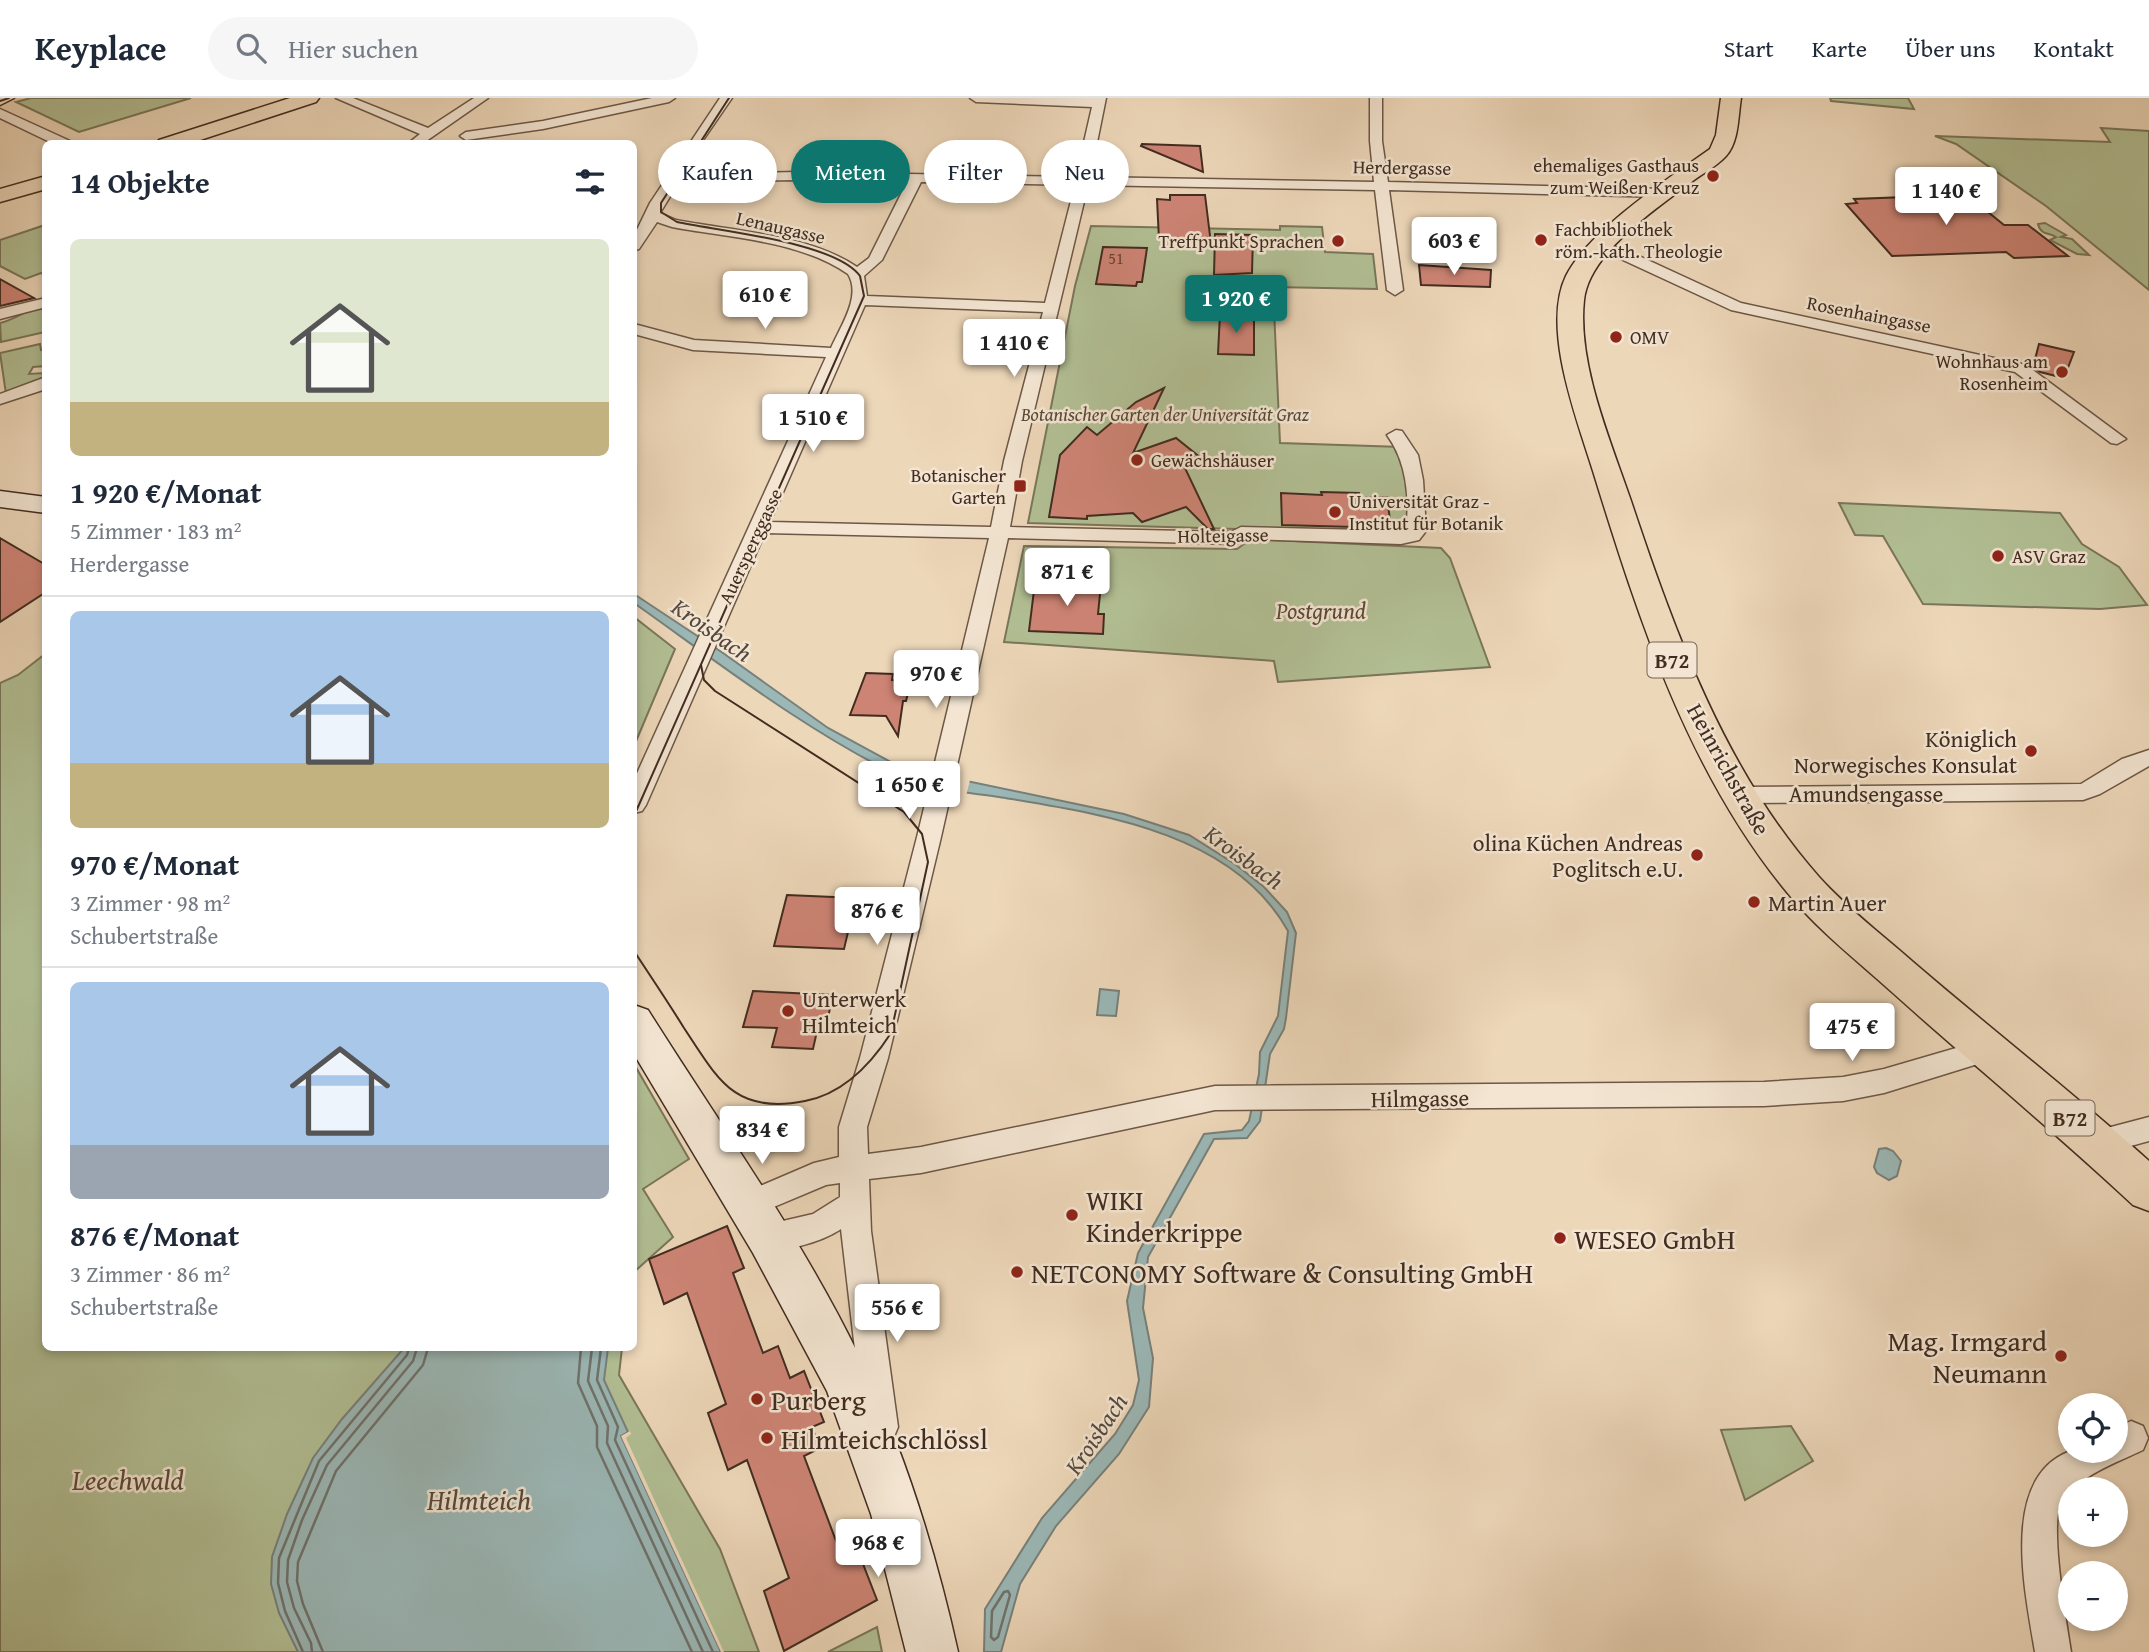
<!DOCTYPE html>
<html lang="de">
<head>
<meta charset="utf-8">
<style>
	:root { --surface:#fff; --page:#f6f6f7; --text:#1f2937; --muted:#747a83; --line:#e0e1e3; --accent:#0f766e }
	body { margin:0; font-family:"Gentium Book Plus",serif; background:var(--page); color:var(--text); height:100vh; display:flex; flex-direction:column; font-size:26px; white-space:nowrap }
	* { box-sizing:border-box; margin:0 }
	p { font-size:23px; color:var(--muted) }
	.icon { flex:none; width:38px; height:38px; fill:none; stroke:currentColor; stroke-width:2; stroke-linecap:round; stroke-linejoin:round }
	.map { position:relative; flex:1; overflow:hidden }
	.panel { position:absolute; left:42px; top:42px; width:595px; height:1211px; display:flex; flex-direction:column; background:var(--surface); border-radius:10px; box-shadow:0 4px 10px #0003 }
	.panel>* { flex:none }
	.hud { position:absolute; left:658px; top:42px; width:665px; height:63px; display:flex; gap:14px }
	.controls { position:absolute; left:2058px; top:1295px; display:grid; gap:14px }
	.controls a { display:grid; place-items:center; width:70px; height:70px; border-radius:50%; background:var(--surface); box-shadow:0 4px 10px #0003; font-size:35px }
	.price { position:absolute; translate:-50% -60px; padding:0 16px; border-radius:7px; background:#fff; color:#222; font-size:23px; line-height:46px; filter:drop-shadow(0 2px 4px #0008) }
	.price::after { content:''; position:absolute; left:50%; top:42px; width:21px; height:16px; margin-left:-10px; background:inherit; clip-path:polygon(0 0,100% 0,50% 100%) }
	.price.selected { background:var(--accent); color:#fff }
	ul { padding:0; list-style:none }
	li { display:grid; align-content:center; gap:14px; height:371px; padding:0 28px }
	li+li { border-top:2px solid var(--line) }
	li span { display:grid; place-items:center; height:217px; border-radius:10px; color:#555 }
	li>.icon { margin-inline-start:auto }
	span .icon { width:126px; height:126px; fill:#fffc; stroke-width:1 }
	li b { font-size:30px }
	h2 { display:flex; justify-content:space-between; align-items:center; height:84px; padding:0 28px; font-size:30px }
	.chip { padding:0 24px; border-radius:32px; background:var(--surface); box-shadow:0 4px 10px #0003; font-size:24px; line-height:63px }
	.chip.selected { background:var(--accent); color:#fff }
	header { display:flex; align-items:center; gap:42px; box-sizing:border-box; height:98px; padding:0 35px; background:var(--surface); border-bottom:2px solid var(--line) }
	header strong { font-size:33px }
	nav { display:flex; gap:38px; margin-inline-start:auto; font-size:24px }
	.search { width:490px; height:63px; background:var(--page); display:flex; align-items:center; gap:18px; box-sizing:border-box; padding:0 24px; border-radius:38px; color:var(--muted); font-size:26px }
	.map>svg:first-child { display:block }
	.green { fill:#b2bf94; stroke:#7a765a; stroke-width:2 }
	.water { fill:#9bb8b7; stroke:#77807b; stroke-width:2 }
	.pier { fill:#edd7b9 }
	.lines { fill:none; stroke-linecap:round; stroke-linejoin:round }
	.shore { stroke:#6e726c; stroke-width:2.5 }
	.building { fill:#ce8475; stroke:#422c20; stroke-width:2 }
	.minor-casing { stroke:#6d5746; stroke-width:3 }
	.secondary-casing { stroke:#422c20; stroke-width:3 }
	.primary-casing { stroke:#422c20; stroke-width:3 }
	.minor { fill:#f3e5d2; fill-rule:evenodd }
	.secondary { fill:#f3e5d2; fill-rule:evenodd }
	.primary { fill:#edd7b9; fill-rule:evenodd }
	.tram { stroke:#422c20; stroke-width:2 }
	.poi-dot { fill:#8f2418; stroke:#f3e5d2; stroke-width:2.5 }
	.labels { text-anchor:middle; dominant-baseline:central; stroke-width:5; stroke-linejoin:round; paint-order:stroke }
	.far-number-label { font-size:16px; fill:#654235 }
	.far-poi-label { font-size:19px; fill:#422c20; stroke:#f3e5d2; text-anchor:start }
	.far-street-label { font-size:19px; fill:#422c20; stroke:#f3e5d2 }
	.far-park-label { font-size:19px; font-style:italic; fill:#584937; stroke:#f3e5d2 }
	.shield { fill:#f3e5d2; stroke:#776455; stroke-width:2 }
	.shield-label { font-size:21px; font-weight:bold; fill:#422c20 }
	.park-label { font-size:23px; font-style:italic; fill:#584937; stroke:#f3e5d2 }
	.poi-label { font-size:23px; fill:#422c20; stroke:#f3e5d2; text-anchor:end }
	.street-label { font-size:23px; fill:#422c20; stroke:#f3e5d2 }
	.water-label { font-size:24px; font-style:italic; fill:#54483e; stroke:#f3e5d2 }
	.near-poi-label { font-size:28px; fill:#422c20; stroke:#f3e5d2; text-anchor:start }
	.near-park-label { font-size:28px; font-style:italic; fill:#584937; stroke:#f3e5d2 }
	.near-water-label { font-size:28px; font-style:italic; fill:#54483e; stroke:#f3e5d2 }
</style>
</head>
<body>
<header>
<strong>Keyplace</strong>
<div class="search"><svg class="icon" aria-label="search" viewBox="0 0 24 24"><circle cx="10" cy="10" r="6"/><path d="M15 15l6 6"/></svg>Hier suchen</div>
<nav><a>Start</a><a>Karte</a><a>Über uns</a><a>Kontakt</a></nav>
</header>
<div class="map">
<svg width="2149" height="1554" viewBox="0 0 2149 1554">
	<rect width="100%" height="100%" fill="#edd7b9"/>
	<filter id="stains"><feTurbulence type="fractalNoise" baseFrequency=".00286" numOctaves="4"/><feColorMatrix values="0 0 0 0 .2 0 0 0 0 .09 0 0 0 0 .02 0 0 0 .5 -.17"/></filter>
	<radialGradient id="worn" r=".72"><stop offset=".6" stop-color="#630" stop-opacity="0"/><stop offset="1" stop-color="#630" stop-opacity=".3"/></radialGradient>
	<g class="green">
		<path d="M31,0H191L79,34L16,4Z"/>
		<path d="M1830,0H1908L1914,11L1831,3Z"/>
		<path d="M2101,30L2149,33V192L2046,108L1956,46L1935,38L2110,44Z"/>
		<path d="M2045,125L2066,137L2061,139L2072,141L2089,157L2077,156L2050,142L2056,139C2049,134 2041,138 2038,126Z"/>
		<path d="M45,127V176L41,175L25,181L0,168V142Z"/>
		<path d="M1091,128L1280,132V128L1322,129L1325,154L1373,156L1377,191L1273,189L1280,345L1402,349L1412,436L1028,425L1075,188Z"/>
		<path d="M45,206V234L1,244L0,225C17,221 27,211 45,206Z"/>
		<path d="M40,246L41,252L45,251V268L33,269L29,276L45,275L42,283L6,296L0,255Z"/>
		<path d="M1839,405L2060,415L2082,446L2119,469L2147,507L2100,511L1923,506L1883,438L1855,437Z"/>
		<path d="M1251,441L1441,450L1450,460L1490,569L1278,584L1274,563L1004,544L1024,448L1237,451Z"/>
		<path d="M634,519L675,551L634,648Z"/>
		<path d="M45,556L46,1250H622L619,1277L720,1451L759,1554H0V585L18,577Z"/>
		<path d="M634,966L689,1061L643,1091L673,1139L634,1174Z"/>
		<path d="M1791,1328L1813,1363L1745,1402L1721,1332Z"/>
		<path d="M877,1529L882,1554H828Z"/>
	</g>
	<g class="water">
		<path d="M634,496L723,555L828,630L900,669L1124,716L1189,737L1235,766L1264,789L1287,814L1296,835L1286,920L1284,931L1270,956L1260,1023L1247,1040L1214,1041L1148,1159L1143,1210L1153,1260L1149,1309L1119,1356L1056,1428L1020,1486L1001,1554H984L985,1511L1042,1420L1115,1336L1133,1307L1139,1282L1127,1203L1138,1155L1204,1036L1242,1032L1249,1023L1259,976L1260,954L1278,918L1288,833C1233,734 1101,716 999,699C973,695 929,692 905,681C810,636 720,566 634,505Z"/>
		<path d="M1100,891L1119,893L1116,918L1097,917Z"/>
		<path d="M1886,1050L1893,1053L1901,1063L1897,1078L1889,1082L1877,1075L1874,1069L1879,1051Z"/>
		<path d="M404,1250H608L604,1282L628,1334L621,1338L721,1554H298L279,1515L271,1486L272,1459L287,1416L313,1360L342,1321Z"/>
	</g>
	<g class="pier">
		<path d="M912,668L970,682L966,698L906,686Z"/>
		<path d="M630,1333L631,1336L626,1340L724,1554H721L621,1338Z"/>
	</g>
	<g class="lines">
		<g class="shore">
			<path d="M581,1250L578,1285L597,1328V1349L692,1554"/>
			<path d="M592,1250L588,1283L608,1328L607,1345L703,1554"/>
			<path d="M601,1250L597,1282L618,1329L615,1342L713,1554"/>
			<path d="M1008,1493L1010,1497L998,1539L994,1542L991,1539L992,1513L1004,1494Z"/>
			<path d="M303,1554L285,1513L278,1485L279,1460L319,1363L407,1257L409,1250"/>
			<path d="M312,1554L311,1545L294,1510L287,1484L288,1462L302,1422L327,1367L413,1263L417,1250"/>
			<path d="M323,1554L303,1506L297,1483L298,1464L336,1373L423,1267L428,1250"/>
		</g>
	</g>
	<g class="building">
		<path d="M1142,46L1200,48L1203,74L1141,48Z"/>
		<path d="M1961,92L2004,127H2028L2068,158L2014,160L2006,154L1892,158L1846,106L1857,105L1854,101L1906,99L1900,94Z"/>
		<path d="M1170,97H1205L1211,146L1159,142L1157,101L1170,102Z"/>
		<path d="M1215,136L1253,137L1252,175L1214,177Z"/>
		<path d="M1103,149L1147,150L1142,184H1137L1136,188L1096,186Z"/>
		<path d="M1419,167L1491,172L1490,189L1421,187Z"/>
		<path d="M0,181L34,200L0,208Z"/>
		<path d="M1220,216L1254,218V257L1218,256Z"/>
		<path d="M2039,246L2074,254L2064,280L2040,274L2033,269Z"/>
		<path d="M1164,290L1133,355L1176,340L1201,360L1184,368L1214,431H1208L1186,409L1142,424L1133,415L1087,418V421L1049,419L1060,357L1087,329L1097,337L1136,304Z"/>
		<path d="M1321,394L1359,395L1360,400L1387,399L1391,430L1282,427L1281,395L1322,397Z"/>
		<path d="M0,440L46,467V494L0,524Z"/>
		<path d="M1035,484L1101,486L1098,516H1104L1103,536L1029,533Z"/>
		<path d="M866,575L893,576L892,582L911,583L906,603H903L898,638L886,618L850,617Z"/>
		<path d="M787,797L856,800L844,851L774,848Z"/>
		<path d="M753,893L833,897L825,933H817L813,951L772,949L777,930L743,929Z"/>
		<path d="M727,1128L744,1170L733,1175L763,1255L778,1248L790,1280L804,1273L824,1324L812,1329L820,1350L804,1358L841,1456L856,1448L877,1502L784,1553L764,1493L789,1480L747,1362L728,1372L708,1315L726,1306L687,1195L664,1206L649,1161Z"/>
	</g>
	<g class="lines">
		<g class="minor-casing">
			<g id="minor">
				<path d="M336,0H353L428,30L474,0H488L422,46L410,44L420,36Z"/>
				<path d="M652,0H675L669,4L543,31L466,42L460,38L466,34L543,23Z"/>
				<path d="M720,0H732L699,48L685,76L798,74L1076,79L1092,9L976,4L970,0H1106L1090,79L1374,84L1370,43V0H1382V43L1388,84L1666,91L1673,95L1666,99L1389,92L1403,192L1395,197L1387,192L1375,92L1088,87L1022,363L1010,429L1231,434L1241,429L1406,433C1410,401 1407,364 1387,337L1396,332L1402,333L1418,357L1423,382L1426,433L1419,442L1401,446L1246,441L1236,446L1008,440L941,739L888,960L867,1029L868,1056L921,1049L1215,988L1764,984L1843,979L1884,971L1987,941L1997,944L2001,952L1997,960L1884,995L1843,1003L1764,1008L1215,1012L921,1075L869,1081L871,1133L898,1329L893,1341L881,1346L869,1341L864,1329L841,1131C822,1144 779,1157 757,1149L753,1139L757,1129L813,1116L840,1099V1085L826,1087L750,1119L739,1115L735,1106L739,1097L814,1065L839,1059V1029L860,960L917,739L989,440L765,435L646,707L642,713L634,715V682L826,259L693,252L634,236V226L694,242L831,250C840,229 862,198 848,176C799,142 729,140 672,129L657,124L639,151L634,152V138L650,105ZM798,82L907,84L869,160L857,169C809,136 732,133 676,122L660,115L679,84ZM921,84L1075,87L1045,205L867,198L864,178L882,162ZM865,207L1043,214L1004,363L991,429L770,424Z"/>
				<path d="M0,11L70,43L71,46H54L0,20Z"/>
				<path d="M1602,145L1628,153L1741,205L2026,267L2126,341L2117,346L2111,345L2015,274L1731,212L1595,149Z"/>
				<path d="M46,200V209L0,221V211Z"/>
				<path d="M46,279V291L0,306V296Z"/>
				<path d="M2149,652V668L2100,696L2083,702L1740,705L1732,703L1728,697L1732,691L1740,689L2081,686L2122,661Z"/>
				<path d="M2149,1019V1043L2098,1057L2088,1053L2084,1044L2088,1035Z"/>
				<path d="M2131,1323L2143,1328L2148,1340L2143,1352C2115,1365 2079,1378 2062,1403C2048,1423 2067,1527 2071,1554H2035C2026,1498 1999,1382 2068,1354C2079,1349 2102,1353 2116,1353V1330Z"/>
			</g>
		</g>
		<g class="secondary-casing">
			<g id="secondary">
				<path d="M0,0H14L0,7Z"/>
				<path d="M0,393L46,399V415L0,409Z"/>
				<path d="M634,907L648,912C720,1027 802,1139 861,1262C905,1354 936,1455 958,1554H906L871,1416L827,1293L753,1155L634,956Z"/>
			</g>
		</g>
		<g class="primary-casing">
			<g id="primary">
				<path d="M290,0H319L316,4L188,46H156L159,42Z"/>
				<path d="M1721,0H1741C1738,18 1739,44 1726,58C1718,67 1704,75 1694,82C1658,110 1589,154 1584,202C1577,266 1611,344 1631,403C1675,535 1725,673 1819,779C1847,810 1881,836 1913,864C1991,931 2072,994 2149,1063V1113L2133,1107C2055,1034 1972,966 1893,895C1859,864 1821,835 1791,799C1689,678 1639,522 1593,373C1577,321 1541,230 1566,178C1589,132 1668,81 1710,51L1716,37Z"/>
				<path d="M46,78V91L0,104V91Z"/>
			</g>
		</g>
		<use href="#minor" class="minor"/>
		<use href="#secondary" class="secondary"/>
		<use href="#primary" class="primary"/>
		<g class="tram">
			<path d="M0,3L9,0"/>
			<path d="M634,718L864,198L860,178C835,144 719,133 677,124L661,114V105L729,0"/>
			<path d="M634,853C651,879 668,904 684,930C718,981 734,1017 805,1003C843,996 871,966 891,935L928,764L922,736L904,714L715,593L704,582L701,567"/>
		</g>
	</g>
	<g class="poi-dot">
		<circle cx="1713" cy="78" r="7"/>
		<circle cx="1541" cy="142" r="7"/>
		<circle cx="1338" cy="143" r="7"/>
		<circle cx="1616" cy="239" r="7"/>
		<circle cx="2062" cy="274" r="7"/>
		<circle cx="1137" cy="362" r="7"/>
		<rect x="1013" y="381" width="14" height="14" rx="3.5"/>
		<circle cx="1335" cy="414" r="7"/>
		<circle cx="1998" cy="458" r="7"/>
		<circle cx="2031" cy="653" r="7"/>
		<circle cx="1697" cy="757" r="7"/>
		<circle cx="1754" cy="804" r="7"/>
		<circle cx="788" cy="913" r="7"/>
		<circle cx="1072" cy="1117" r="7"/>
		<circle cx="1560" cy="1140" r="7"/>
		<circle cx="1017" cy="1174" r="7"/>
		<circle cx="2061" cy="1258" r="7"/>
		<circle cx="757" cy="1301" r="7"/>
		<circle cx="767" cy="1340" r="7"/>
	</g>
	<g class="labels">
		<g class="far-number-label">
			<text x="1116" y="160">51</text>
		</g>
		<g class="far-poi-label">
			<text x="1699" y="67" text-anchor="end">ehemaliges Gasthaus<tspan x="1699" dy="22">zum Weißen Kreuz</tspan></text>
			<text x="1555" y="131">Fachbibliothek<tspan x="1555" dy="22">röm.-kath. Theologie</tspan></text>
			<text x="1324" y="143" text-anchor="end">Treffpunkt Sprachen</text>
			<text x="1630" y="239">OMV</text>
			<text x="2048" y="263" text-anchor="end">Wohnhaus am<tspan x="2048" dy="22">Rosenheim</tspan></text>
			<text x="1151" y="362">Gewächshäuser</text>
			<text x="1006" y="377" text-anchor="end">Botanischer<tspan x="1006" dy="22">Garten</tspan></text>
			<text x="1349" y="403">Universität Graz -<tspan x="1349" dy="22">Institut für Botanik</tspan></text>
			<text x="2012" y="458">ASV Graz</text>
		</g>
		<g class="far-street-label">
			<text transform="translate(1402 69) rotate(1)">Herdergasse</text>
			<text transform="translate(781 129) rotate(13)">Lenaugasse</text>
			<text transform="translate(1869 216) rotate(11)">Rosenhaingasse</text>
			<text transform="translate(1223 437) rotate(-1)">Holteigasse</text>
			<text transform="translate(750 448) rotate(-65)">Auersperggasse</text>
		</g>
		<g class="far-park-label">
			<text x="1165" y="316">Botanischer Garten der Universität Graz</text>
		</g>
		<g class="shield">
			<rect x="1647.5" y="544.5" width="49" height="35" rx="5"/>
			<rect x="2045.5" y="1002.5" width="49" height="35" rx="5"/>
		</g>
		<g class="shield-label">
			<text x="1672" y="562">B72</text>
			<text x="2070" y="1020">B72</text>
		</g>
		<g class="park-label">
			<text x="1321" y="512">Postgrund</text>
		</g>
		<g class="poi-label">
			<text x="2017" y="640">Königlich<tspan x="2017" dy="26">Norwegisches Konsulat</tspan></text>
			<text x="1683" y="744">olina Küchen Andreas<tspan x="1683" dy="26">Poglitsch e.U.</tspan></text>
			<text x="1768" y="804" text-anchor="start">Martin Auer</text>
			<text x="802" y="900" text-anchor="start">Unterwerk<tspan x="802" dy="26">Hilmteich</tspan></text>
		</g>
		<g class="street-label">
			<text transform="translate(1729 671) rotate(61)">Heinrichstraße</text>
			<text x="1866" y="695">Amundsengasse</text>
			<text transform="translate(1420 1000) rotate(-1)">Hilmgasse</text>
		</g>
		<g class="water-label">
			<text transform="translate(712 532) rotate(35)">Kroisbach</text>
			<text transform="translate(1244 759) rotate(36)">Kroisbach</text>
			<text transform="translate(1096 1336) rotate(-56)">Kroisbach</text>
		</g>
		<g class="near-poi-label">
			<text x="1086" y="1101">WIKI<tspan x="1086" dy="32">Kinderkrippe</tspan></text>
			<text x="1574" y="1140">WESEO GmbH</text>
			<text x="1031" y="1174">NETCONOMY Software &amp; Consulting GmbH</text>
			<text x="2047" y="1242" text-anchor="end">Mag. Irmgard<tspan x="2047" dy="32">Neumann</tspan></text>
			<text x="771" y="1301">Purberg</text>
			<text x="781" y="1340">Hilmteichschlössl</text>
		</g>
		<g class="near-park-label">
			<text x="128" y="1381">Leechwald</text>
		</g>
		<g class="near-water-label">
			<text x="479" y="1401">Hilmteich</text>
		</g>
	</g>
	<rect width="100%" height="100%" filter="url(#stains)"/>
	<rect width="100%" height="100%" fill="url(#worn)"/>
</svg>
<div class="controls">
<a><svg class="icon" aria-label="locate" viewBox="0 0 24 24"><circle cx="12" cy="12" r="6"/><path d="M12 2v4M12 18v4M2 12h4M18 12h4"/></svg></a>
<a>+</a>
<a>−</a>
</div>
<b class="price" style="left:1946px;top:129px">1 140 €</b>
<b class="price" style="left:1454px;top:179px">603 €</b>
<b class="price" style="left:765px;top:233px">610 €</b>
<b class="price selected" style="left:1236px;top:237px">1 920 €</b>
<b class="price" style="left:1014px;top:281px">1 410 €</b>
<b class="price" style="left:813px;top:356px">1 510 €</b>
<b class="price" style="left:1067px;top:510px">871 €</b>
<b class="price" style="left:936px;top:612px">970 €</b>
<b class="price" style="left:909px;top:723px">1 650 €</b>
<b class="price" style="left:877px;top:849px">876 €</b>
<b class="price" style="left:1852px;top:965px">475 €</b>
<b class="price" style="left:762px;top:1068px">834 €</b>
<b class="price" style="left:897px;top:1246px">556 €</b>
<b class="price" style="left:878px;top:1481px">968 €</b>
<div class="hud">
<a class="chip">Kaufen</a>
<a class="chip selected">Mieten</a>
<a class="chip">Filter</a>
<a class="chip">Neu</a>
</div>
<section class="panel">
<h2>14 Objekte<svg class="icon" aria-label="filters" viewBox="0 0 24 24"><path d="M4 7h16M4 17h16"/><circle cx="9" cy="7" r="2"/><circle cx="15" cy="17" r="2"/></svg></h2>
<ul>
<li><span style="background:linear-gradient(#dfe7d0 75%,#c2b280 0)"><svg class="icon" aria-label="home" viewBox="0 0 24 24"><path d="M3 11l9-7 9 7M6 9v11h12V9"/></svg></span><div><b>1 920 €/Monat</b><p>5 Zimmer · 183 m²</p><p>Herdergasse</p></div></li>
<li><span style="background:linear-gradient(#a9c7e8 70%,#c2b280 0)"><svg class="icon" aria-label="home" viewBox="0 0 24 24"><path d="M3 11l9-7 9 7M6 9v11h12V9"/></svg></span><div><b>970 €/Monat</b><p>3 Zimmer · 98 m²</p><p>Schubertstraße</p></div></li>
<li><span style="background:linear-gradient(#a9c7e8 75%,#9aa5b1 0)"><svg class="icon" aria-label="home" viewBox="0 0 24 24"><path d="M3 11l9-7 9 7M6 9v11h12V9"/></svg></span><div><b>876 €/Monat</b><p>3 Zimmer · 86 m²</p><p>Schubertstraße</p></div></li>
</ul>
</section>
</div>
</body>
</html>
